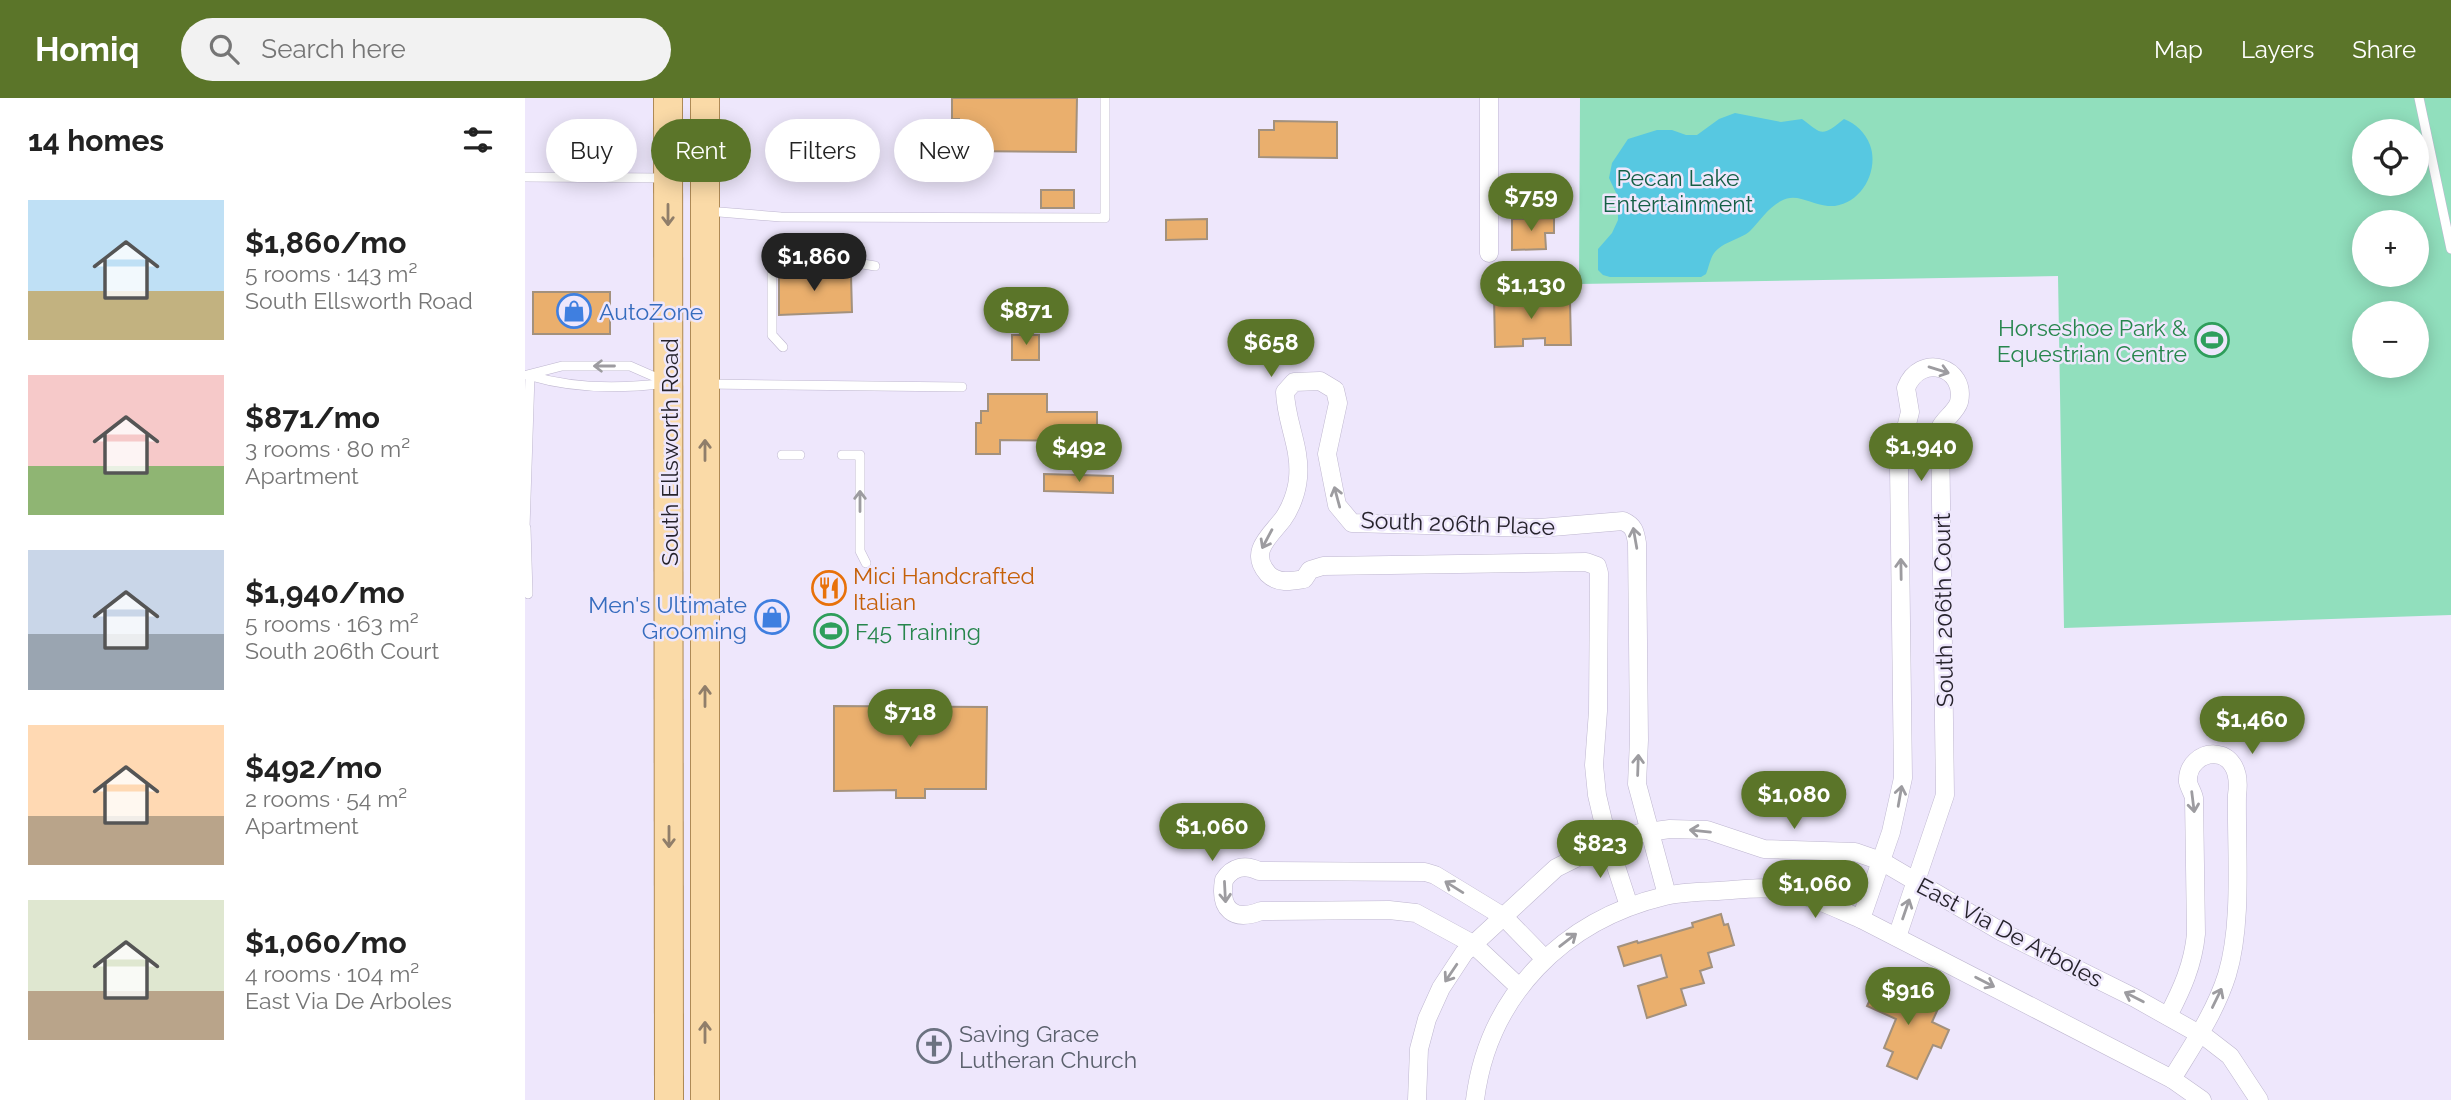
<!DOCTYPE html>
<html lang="en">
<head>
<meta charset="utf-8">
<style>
	:root { --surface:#fff; --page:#f2f2f2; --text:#222; --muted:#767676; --accent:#5b7529 }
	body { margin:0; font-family:Raleway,sans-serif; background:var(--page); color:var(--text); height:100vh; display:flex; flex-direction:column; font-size:26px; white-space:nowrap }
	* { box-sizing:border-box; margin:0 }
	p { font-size:23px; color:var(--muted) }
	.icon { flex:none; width:38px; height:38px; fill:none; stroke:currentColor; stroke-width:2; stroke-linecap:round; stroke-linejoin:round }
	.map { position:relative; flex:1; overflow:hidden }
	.drawer { display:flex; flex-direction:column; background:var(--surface); width:525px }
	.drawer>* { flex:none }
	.banner { position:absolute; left:21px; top:21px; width:665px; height:63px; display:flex; gap:14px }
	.buttons { position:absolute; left:1827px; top:21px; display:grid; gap:14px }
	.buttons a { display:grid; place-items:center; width:77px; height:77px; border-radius:50%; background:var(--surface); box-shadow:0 4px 18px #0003; font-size:35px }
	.price { position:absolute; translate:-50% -60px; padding:0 16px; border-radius:24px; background:var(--accent); color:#fff; font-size:23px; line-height:46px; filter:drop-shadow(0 2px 4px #0008) }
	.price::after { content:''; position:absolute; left:50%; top:42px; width:21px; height:16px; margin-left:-10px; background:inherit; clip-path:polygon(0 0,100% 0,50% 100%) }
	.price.active { background:#222; color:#fff }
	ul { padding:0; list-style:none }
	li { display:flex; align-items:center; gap:21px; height:175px; padding:0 28px }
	li span { display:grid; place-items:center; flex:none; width:196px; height:140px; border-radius:0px; color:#555 }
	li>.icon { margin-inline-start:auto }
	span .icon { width:84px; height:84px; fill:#fffc; stroke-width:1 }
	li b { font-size:30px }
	h2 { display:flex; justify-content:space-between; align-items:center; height:84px; padding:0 28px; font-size:30px }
	.chip { padding:0 24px; border-radius:32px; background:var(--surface); box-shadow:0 4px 18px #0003; font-size:24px; line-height:63px }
	.chip.active { background:var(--accent); color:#fff }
	header { display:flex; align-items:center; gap:42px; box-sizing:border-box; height:98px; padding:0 35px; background:var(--accent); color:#fff }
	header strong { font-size:33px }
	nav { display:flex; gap:38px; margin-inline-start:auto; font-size:24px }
	.search { width:490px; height:63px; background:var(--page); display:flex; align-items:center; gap:18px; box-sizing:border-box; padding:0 24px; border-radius:38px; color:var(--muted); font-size:26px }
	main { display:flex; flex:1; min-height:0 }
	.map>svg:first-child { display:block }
	.green { fill:#91dfbd; fill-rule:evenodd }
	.water { fill:#57c8e1 }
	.building { fill:#eaaf6d; stroke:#a3917d; stroke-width:2 }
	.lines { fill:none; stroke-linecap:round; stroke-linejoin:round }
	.service-casing { stroke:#beb6cf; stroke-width:10 }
	.minor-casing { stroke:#beb6cf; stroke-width:19 }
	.primary-casing { stroke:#ae8a56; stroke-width:30 }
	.service { stroke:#fff; stroke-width:9 }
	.minor { stroke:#fff; stroke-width:18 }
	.primary { stroke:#fadaa7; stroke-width:28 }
	.oneway { stroke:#907e6a }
	.oneway2 { stroke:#9d9ca0 }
	.labels { text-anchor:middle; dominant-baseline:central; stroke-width:5; stroke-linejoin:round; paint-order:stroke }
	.park-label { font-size:23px; fill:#155f45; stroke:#eee7fc }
	.shop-label { font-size:23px; fill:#366cbe; stroke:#eee7fc; text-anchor:start }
	.leisure-label { font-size:23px; fill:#27864d; stroke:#eee7fc; text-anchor:end }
	.street-label { font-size:23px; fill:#26232c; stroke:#eee7fc }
	.food-label { font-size:23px; fill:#c56008; stroke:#eee7fc; text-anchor:start }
	.worship-label { font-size:23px; fill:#5b616d; stroke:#eee7fc; text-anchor:start }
</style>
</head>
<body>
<header>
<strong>Homiq</strong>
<div class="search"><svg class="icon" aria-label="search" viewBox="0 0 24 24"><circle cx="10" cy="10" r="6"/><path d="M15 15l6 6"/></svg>Search here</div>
<nav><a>Map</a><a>Layers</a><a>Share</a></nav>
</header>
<main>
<section class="drawer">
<h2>14 homes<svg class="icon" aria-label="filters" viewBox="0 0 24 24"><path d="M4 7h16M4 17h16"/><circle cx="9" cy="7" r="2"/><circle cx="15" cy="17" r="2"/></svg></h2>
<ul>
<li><span style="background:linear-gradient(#bfe0f5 65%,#c2b280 0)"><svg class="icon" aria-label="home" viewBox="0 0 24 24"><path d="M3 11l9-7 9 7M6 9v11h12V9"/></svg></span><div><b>$1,860/mo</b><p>5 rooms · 143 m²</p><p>South Ellsworth Road</p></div></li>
<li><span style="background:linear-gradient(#f6c9c9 65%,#8fb573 0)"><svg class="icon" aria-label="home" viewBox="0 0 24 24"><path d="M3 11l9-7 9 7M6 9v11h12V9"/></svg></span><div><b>$871/mo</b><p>3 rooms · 80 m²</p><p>Apartment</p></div></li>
<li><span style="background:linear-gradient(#c9d6e8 60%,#9aa5b1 0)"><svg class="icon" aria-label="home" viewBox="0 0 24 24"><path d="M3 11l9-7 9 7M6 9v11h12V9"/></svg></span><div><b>$1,940/mo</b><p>5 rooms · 163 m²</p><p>South 206th Court</p></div></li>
<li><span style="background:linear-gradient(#ffd9b3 65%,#b9a48a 0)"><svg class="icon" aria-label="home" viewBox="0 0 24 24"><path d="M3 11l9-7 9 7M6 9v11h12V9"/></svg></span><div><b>$492/mo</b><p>2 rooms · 54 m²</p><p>Apartment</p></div></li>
<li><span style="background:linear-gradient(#dfe7d0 65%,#b9a48a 0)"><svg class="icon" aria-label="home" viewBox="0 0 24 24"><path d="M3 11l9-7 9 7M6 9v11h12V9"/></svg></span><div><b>$1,060/mo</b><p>4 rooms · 104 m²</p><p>East Via De Arboles</p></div></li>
</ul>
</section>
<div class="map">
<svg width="1926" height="1002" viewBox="0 0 1926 1002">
	<rect width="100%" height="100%" fill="#eee7fc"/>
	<path class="green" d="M1055,0H1926V517L1539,530L1533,178L1054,186ZM1839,33H1892V86H1839ZM1839,124H1892V177H1839ZM1839,215H1892V268H1839Z"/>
	<path class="water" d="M1210,15L1256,24L1277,21C1297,36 1296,40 1319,21C1331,26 1340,34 1345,47C1355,74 1334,110 1303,108C1286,107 1272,94 1256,103C1243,110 1235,123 1225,133C1214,143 1192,144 1186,161C1184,166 1183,171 1181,176L1176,179H1085L1078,177L1073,172V151L1087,135L1093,122V99L1084,80L1087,65L1103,41L1132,32H1147L1161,37H1172L1194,21Z"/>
	<g class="building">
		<path d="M427,0H552L551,54L436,53V50H433L434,21H427Z"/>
		<path d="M749,23L812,24V60L734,59V32H749Z"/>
		<rect x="516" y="92" width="33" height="18"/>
		<path d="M1029,120V135H1020L1021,151L987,152V121Z"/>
		<path d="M682,121V141L641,142V122Z"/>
		<path d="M305,173V178L326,177L327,214L254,217V175Z"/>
		<rect x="8" y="194" width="77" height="42"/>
		<path d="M1005,197V203H1045L1046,247H1020V240L998,241V248L970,249L969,198Z"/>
		<rect x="487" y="237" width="27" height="25"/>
		<path d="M463,296H522V314H572V343L475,342V356H451V325H456V313H463Z"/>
		<path d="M519,376L588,378V395L519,393Z"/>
		<path d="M309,608L462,609L461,691H400V700H371V692L309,693Z"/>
		<path d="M1196,816L1199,827L1203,826L1209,847L1183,855L1187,869L1175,873L1179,885L1156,891L1161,907L1122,920L1113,888L1142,879L1136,857L1099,868L1093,849L1112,843L1113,845L1168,829L1167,825Z"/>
		<path d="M1357,876L1370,881L1366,890L1395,903L1398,896L1416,904L1407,924L1424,932L1416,950L1408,947L1392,981L1362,968L1368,954L1359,950L1371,921L1342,908Z"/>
	</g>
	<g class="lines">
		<g class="service-casing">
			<g id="service">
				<path d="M1894,0L1926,151"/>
				<path d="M0,79L138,80"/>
				<path d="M182,113L256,119L580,120V0"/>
				<path d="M258,249L247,237V171L256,165L338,166L350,168"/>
				<path d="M2,277L37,268H105L137,282"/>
				<path d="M6,278C50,291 96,291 141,285"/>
				<path d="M182,286L437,289"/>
				<path d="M257,357H275"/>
				<path d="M317,357H335V453L341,465"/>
				<path d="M0,430L5,277"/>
				<path d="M1,430L3,496"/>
			</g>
		</g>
		<g class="minor-casing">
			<g id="minor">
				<path d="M964,0V155"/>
				<path d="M1104,808L1083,744L1072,697L1069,667L1073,613L1074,475L1072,468L1061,464L798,468L785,472L779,481C767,483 753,486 743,476C723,454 745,438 758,421C766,410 772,393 773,380C776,349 761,325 760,294L769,284L795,283L810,292L813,305L802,356L812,407L827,425L1015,430L1098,423C1109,428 1110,433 1112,445L1114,642L1112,686L1142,797"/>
				<path d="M1336,821L1366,734L1378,680L1374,368L1375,354L1385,314L1381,290C1395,254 1442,269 1434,304C1431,314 1419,321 1415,330L1420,697L1372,839"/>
				<path d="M994,889L948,846L891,815L864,812L736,813C708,824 694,811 699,782C707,769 720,766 734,773L900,774L910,777L979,819L1020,861"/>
				<path d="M1643,918C1657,891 1668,867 1671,836L1669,700C1668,695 1664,689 1663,684C1661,649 1720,641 1712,697C1711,753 1718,824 1702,877C1690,915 1667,948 1647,981"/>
				<path d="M892,1002L894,951L902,921L916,890L939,855L1031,770L1083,744L1115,735L1145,731L1182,732L1239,751L1330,754L1356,763L1477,834L1610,900L1683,941L1705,958L1734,1002"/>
				<path d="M950,1002C963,897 1039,822 1140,798C1157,794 1175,794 1193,793C1213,792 1236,788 1256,792C1285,797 1310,810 1336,821L1647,981L1677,1002"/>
			</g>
		</g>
		<g class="primary-casing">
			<g id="primary">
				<path d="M143,0L144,1002"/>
				<path d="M180,1002V0"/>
			</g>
		</g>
		<use href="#service" class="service"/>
		<use href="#minor" class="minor"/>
		<use href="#primary" class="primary"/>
	</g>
	<defs><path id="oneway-shaft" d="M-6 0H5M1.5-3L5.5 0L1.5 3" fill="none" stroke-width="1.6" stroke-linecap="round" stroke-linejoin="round" transform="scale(1.75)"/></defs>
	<g class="oneway">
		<use href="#oneway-shaft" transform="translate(143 117) rotate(90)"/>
		<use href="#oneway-shaft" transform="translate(180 352) rotate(-90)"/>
		<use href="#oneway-shaft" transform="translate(180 598) rotate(-90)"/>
		<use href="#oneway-shaft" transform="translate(144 739) rotate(90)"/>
		<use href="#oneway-shaft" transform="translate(180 934) rotate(-90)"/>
	</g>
	<g class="oneway2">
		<use href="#oneway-shaft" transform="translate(79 268) rotate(180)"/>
		<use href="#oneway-shaft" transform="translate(1414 272) rotate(17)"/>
		<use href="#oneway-shaft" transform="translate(812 399) rotate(-105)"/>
		<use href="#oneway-shaft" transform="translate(335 403) rotate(-90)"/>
		<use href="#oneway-shaft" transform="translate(1110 440) rotate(-100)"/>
		<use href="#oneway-shaft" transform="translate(742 441) rotate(118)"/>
		<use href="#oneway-shaft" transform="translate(1376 471) rotate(-91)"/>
		<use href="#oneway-shaft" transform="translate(1113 667) rotate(-88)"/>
		<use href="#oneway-shaft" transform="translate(1375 698) rotate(-80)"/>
		<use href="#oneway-shaft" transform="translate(1668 704) rotate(83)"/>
		<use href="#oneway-shaft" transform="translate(1175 733) rotate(-174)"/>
		<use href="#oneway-shaft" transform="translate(929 789) rotate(-148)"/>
		<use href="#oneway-shaft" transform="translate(700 794) rotate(87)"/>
		<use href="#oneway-shaft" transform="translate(1381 811) rotate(-71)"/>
		<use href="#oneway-shaft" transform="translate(1043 842) rotate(-38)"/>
		<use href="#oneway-shaft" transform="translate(926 875) rotate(124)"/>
		<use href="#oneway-shaft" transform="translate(1460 884) rotate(27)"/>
		<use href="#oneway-shaft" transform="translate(1609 899) rotate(-153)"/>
		<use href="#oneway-shaft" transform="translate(1692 900) rotate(-64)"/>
	</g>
	<defs>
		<g id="shop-ring" transform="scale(1.75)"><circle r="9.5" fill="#eee7fc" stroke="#3f7fe0" stroke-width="1.5"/><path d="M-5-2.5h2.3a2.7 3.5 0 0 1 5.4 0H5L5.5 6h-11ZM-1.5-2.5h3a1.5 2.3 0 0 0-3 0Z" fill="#3f7fe0"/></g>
		<g id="stadium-ring" transform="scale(1.75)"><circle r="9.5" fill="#eee7fc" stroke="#2e9e5b" stroke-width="1.5"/><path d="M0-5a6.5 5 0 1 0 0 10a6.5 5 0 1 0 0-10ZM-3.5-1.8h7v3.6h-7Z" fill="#2e9e5b"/></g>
		<g id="restaurant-ring" transform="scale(1.75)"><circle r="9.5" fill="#eee7fc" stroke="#e8710a" stroke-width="1.5"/><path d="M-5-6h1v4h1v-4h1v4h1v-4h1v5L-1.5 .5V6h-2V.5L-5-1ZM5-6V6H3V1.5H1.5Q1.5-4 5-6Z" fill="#e8710a"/></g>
		<g id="church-ring" transform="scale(1.75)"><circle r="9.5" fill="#eee7fc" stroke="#6b7280" stroke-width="1.5"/><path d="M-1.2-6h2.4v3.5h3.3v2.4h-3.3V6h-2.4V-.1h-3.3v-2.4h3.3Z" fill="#6b7280"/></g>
	</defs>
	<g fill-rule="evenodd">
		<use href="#shop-ring" x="49" y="213"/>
		<use href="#stadium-ring" x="1687" y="242"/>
		<use href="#restaurant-ring" x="304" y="490"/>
		<use href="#shop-ring" x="247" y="519"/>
		<use href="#stadium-ring" x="306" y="533"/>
		<use href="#church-ring" x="409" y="948"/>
	</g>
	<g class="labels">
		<g class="park-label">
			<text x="1153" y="79">Pecan Lake<tspan x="1153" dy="26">Entertainment</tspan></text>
		</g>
		<g class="shop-label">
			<text x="74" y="213">AutoZone</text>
			<text x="222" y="506" text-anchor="end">Men's Ultimate<tspan x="222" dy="26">Grooming</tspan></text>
		</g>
		<g class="leisure-label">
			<text x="1662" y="229">Horseshoe Park &amp;<tspan x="1662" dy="26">Equestrian Centre</tspan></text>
			<text x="330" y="533" text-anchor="start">F45 Training</text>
		</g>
		<g class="street-label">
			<text transform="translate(144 354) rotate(-90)">South Ellsworth Road</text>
			<text transform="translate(933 425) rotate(2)">South 206th Place</text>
			<text transform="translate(1418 512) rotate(-91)">South 206th Court</text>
			<text transform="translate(1485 834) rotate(28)">East Via De Arboles</text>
		</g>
		<g class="food-label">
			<text x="328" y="477">Mici Handcrafted<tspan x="328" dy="26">Italian</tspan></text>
		</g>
		<g class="worship-label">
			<text x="434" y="935">Saving Grace<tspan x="434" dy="26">Lutheran Church</tspan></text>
		</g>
	</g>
</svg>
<div class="buttons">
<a><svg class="icon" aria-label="locate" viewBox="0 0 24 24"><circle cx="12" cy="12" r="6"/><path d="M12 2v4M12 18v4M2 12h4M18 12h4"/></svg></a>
<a>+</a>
<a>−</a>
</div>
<b class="price" style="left:1006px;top:135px">$759</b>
<b class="price active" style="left:289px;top:195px">$1,860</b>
<b class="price" style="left:1006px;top:223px">$1,130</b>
<b class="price" style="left:501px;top:249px">$871</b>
<b class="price" style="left:746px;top:281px">$658</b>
<b class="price" style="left:1396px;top:385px">$1,940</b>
<b class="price" style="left:554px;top:386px">$492</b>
<b class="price" style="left:385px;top:651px">$718</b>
<b class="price" style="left:1727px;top:658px">$1,460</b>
<b class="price" style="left:1269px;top:733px">$1,080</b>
<b class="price" style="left:687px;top:765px">$1,060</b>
<b class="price" style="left:1075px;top:782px">$823</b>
<b class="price" style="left:1290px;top:822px">$1,060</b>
<b class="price" style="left:1383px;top:929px">$916</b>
<div class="banner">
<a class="chip">Buy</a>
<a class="chip active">Rent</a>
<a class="chip">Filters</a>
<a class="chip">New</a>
</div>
</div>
</main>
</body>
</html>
